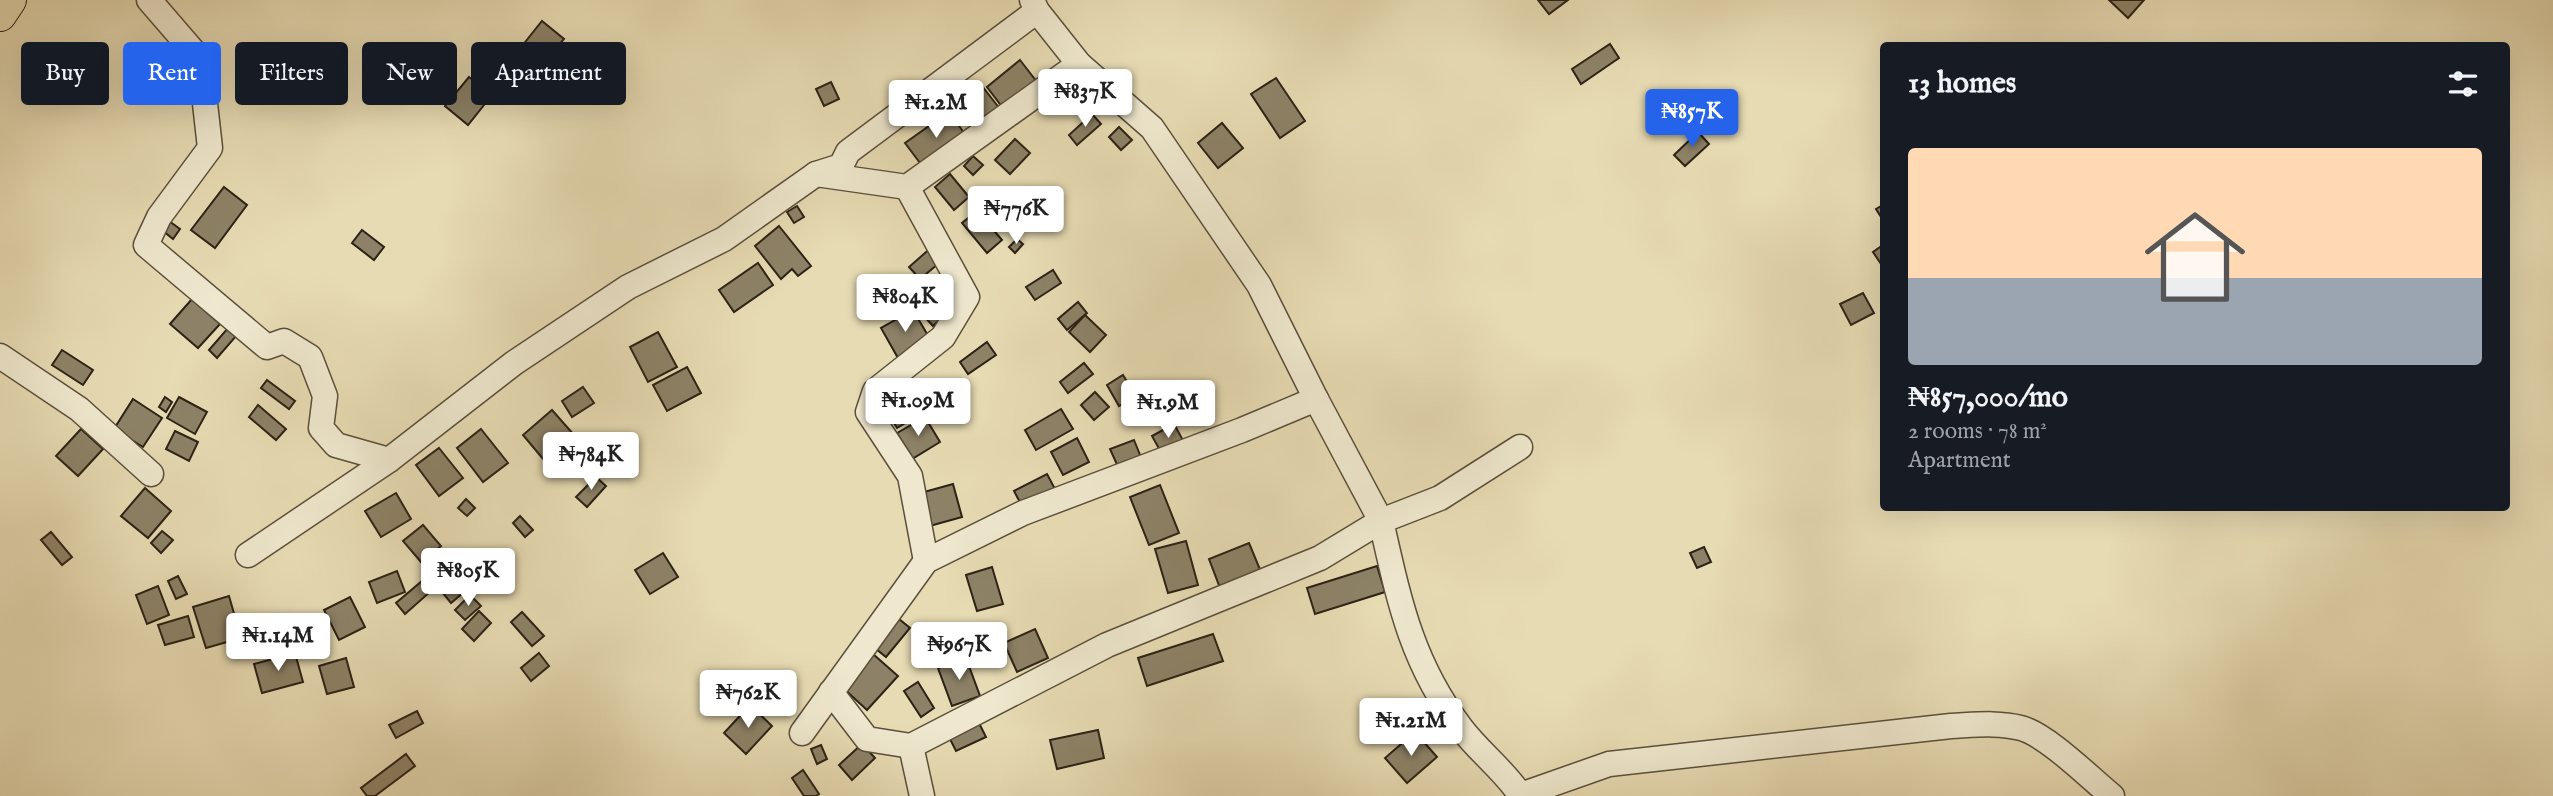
<!DOCTYPE html>
<html lang="en">
<head>
<meta charset="utf-8">
<style>
	:root { --surface:#171b24; --page:#20242c; --text:#f1f3f6; --muted:#9ea1a6; --line:#363941; --accent:#2563eb }
	body { margin:0; font-family:"IM FELL English",serif; background:var(--page); color:var(--text); height:100vh; display:flex; flex-direction:column; font-size:26px; white-space:nowrap }
	* { box-sizing:border-box; margin:0 }
	p { font-size:23px; color:var(--muted) }
	.icon { flex:none; width:38px; height:38px; fill:none; stroke:currentColor; stroke-width:2; stroke-linecap:round; stroke-linejoin:round }
	.map { position:relative; flex:1; overflow:hidden }
	.side { position:absolute; left:1880px; top:42px; width:630px; height:469px; display:flex; flex-direction:column; background:var(--surface); border-radius:7px; box-shadow:0 7px 28px #0002 }
	.side>* { flex:none }
	.top-card { position:absolute; left:21px; top:42px; width:665px; height:63px; display:flex; gap:14px }
	.price { position:absolute; translate:-50% -60px; padding:0 16px; border-radius:7px; background:#fff; color:#222; font-size:23px; line-height:46px; filter:drop-shadow(0 2px 4px #0008) }
	.price::after { content:''; position:absolute; left:50%; top:42px; width:21px; height:16px; margin-left:-10px; background:inherit; clip-path:polygon(0 0,100% 0,50% 100%) }
	.price.active { background:var(--accent); color:#fff }
	ul { padding:0; list-style:none }
	li { display:grid; align-content:center; gap:14px; height:371px; padding:0 28px }
	li+li { border-top:2px solid var(--line) }
	li span { display:grid; place-items:center; height:217px; border-radius:7px; color:#555 }
	li>.icon { margin-inline-start:auto }
	span .icon { width:126px; height:126px; fill:#fffc; stroke-width:1 }
	li b { font-size:30px }
	h2 { display:flex; justify-content:space-between; align-items:center; height:84px; padding:0 28px; font-size:30px }
	.tag { padding:0 24px; border-radius:7px; background:var(--surface); box-shadow:0 7px 28px #0002; font-size:24px; line-height:63px }
	.tag.active { background:var(--accent); color:#fff }
	.map>svg:first-child { display:block }
	.building { fill:#8d8267; stroke:#2c2215; stroke-width:2 }
	.lines { fill:none; stroke-linecap:round; stroke-linejoin:round }
	.minor-casing { stroke:#5b503c; stroke-width:27 }
	.major-casing { stroke:#2c2215; stroke-width:34 }
	.minor { stroke:#efe8ce; stroke-width:24 }
	.major { stroke:#e7dbb3; stroke-width:32 }
</style>
</head>
<body>
<div class="map">
<svg width="2553" height="796" viewBox="0 0 2553 796">
	<rect width="100%" height="100%" fill="#e7dbb3"/>
	<filter id="stains"><feTurbulence type="fractalNoise" baseFrequency=".00286" numOctaves="4"/><feColorMatrix values="0 0 0 0 .2 0 0 0 0 .09 0 0 0 0 .02 0 0 0 .5 -.17"/></filter>
	<radialGradient id="worn" r=".72"><stop offset=".6" stop-color="#630" stop-opacity="0"/><stop offset="1" stop-color="#630" stop-opacity=".3"/></radialGradient>
	<g class="building">
		<path d="M1538,0H1568L1549,14Z"/>
		<path d="M2109,0H2144L2128,18Z"/>
		<path d="M542,21L564,39L539,69L518,51Z"/>
		<path d="M1610,44L1619,58L1581,84L1572,69Z"/>
		<path d="M1020,60L1037,82L1003,108L987,87Z"/>
		<path d="M469,77L492,95L468,125L445,106Z"/>
		<path d="M1276,78L1305,121L1280,138L1251,94Z"/>
		<path d="M831,82L839,99L824,106L816,89Z"/>
		<path d="M1077,85L1088,96L1081,103L1070,92Z"/>
		<path d="M982,86L1000,109L974,131L955,108Z"/>
		<path d="M949,112L967,137L923,167L905,143Z"/>
		<path d="M1092,114L1101,124L1077,145L1069,135Z"/>
		<path d="M1222,123L1243,148L1218,168L1198,143Z"/>
		<path d="M1119,127L1132,140L1121,150L1109,137Z"/>
		<path d="M1698,132L1709,144L1685,166L1674,155Z"/>
		<path d="M1015,139L1030,153L1010,174L995,160Z"/>
		<path d="M973,156L983,165L973,175L964,166Z"/>
		<path d="M950,174L969,197L954,210L935,187Z"/>
		<path d="M224,187L247,205L215,248L191,230Z"/>
		<path d="M1883,205V220L1876,209Z"/>
		<path d="M797,206L804,217L794,223L787,212Z"/>
		<path d="M977,211L1002,240L987,253L962,223Z"/>
		<path d="M169,221L180,229L173,239L162,230Z"/>
		<path d="M779,226L811,266L798,276L792,269L781,279L755,246Z"/>
		<path d="M362,230L384,247L374,260L352,243Z"/>
		<path d="M1017,239L1023,244L1015,253L1009,247Z"/>
		<path d="M1883,245V267L1873,252Z"/>
		<path d="M933,246L944,259L920,279L909,267Z"/>
		<path d="M758,263L773,285L734,312L719,290Z"/>
		<path d="M1053,270L1061,283L1035,300L1026,287Z"/>
		<path d="M1863,293L1874,313L1851,325L1840,304Z"/>
		<path d="M926,295L944,316L933,326L914,305Z"/>
		<path d="M192,299L220,324L198,348L170,324Z"/>
		<path d="M1078,302L1087,313L1067,330L1058,319Z"/>
		<path d="M913,310L930,339L898,358L881,328Z"/>
		<path d="M1085,315L1106,335L1090,352L1069,332Z"/>
		<path d="M228,328L237,335L217,358L209,350Z"/>
		<path d="M658,332L677,367L648,382L630,347Z"/>
		<path d="M987,342L996,355L968,374L960,362Z"/>
		<path d="M62,350L93,370L83,385L52,365Z"/>
		<path d="M1084,363L1093,374L1068,393L1060,382Z"/>
		<path d="M687,367L701,393L667,411L653,385Z"/>
		<path d="M1123,375L1136,396L1119,406L1107,385Z"/>
		<path d="M267,380L295,401L289,409L261,388Z"/>
		<path d="M915,380L931,408L897,428L880,400Z"/>
		<path d="M583,387L594,403L572,417L562,401Z"/>
		<path d="M1095,392L1109,407L1094,420L1081,405Z"/>
		<path d="M165,397L172,402L166,412L159,407Z"/>
		<path d="M179,397L207,412L195,434L167,418Z"/>
		<path d="M133,399L162,418L143,447L114,429Z"/>
		<path d="M258,405L286,429L276,440L249,417Z"/>
		<path d="M1061,409L1073,429L1036,450L1025,430Z"/>
		<path d="M552,410L574,435L544,460L523,435Z"/>
		<path d="M925,417L940,442L912,459L897,433Z"/>
		<path d="M1174,424L1185,444L1163,456L1152,436Z"/>
		<path d="M81,429L103,449L78,476L56,456Z"/>
		<path d="M481,429L508,463L483,482L457,448Z"/>
		<path d="M175,431L198,442L189,461L166,449Z"/>
		<path d="M1077,438L1089,462L1063,475L1051,452Z"/>
		<path d="M1134,440L1142,460L1119,469L1110,449Z"/>
		<path d="M439,448L463,478L439,496L416,465Z"/>
		<path d="M1047,474L1055,489L1022,506L1014,491Z"/>
		<path d="M596,477L606,486L587,507L576,497Z"/>
		<path d="M953,484L962,517L926,527L917,494Z"/>
		<path d="M1160,485L1179,533L1149,545L1130,497Z"/>
		<path d="M145,488L171,511L148,538L121,516Z"/>
		<path d="M396,493L411,519L381,537L365,511Z"/>
		<path d="M466,499L475,508L467,516L458,508Z"/>
		<path d="M520,516L533,530L525,537L513,523Z"/>
		<path d="M423,525L441,546L421,562L403,541Z"/>
		<path d="M162,531L173,540L161,553L151,543Z"/>
		<path d="M51,532L72,557L62,565L41,540Z"/>
		<path d="M1186,541L1198,585L1168,593L1155,549Z"/>
		<path d="M1249,543L1261,572L1220,588L1209,559Z"/>
		<path d="M1704,547L1711,562L1697,568L1690,553Z"/>
		<path d="M663,553L678,577L650,594L635,570Z"/>
		<path d="M449,559L471,586L451,603L429,576Z"/>
		<path d="M1377,566L1385,592L1315,614L1307,588Z"/>
		<path d="M992,567L1003,604L977,611L966,575Z"/>
		<path d="M397,571L405,592L377,603L369,582Z"/>
		<path d="M178,576L187,594L176,599L168,581Z"/>
		<path d="M422,581L431,591L405,614L396,603Z"/>
		<path d="M158,586L169,615L147,624L136,595Z"/>
		<path d="M470,595L481,606L465,620L455,610Z"/>
		<path d="M229,596L241,638L206,648L193,607Z"/>
		<path d="M350,597L365,627L339,640L324,610Z"/>
		<path d="M479,611L491,623L474,641L462,629Z"/>
		<path d="M522,612L544,636L532,646L511,622Z"/>
		<path d="M188,616L194,637L165,645L158,625Z"/>
		<path d="M899,619L910,628L886,657L875,648Z"/>
		<path d="M1035,629L1048,658L1017,672L1004,643Z"/>
		<path d="M1213,634L1223,661L1147,686L1138,658Z"/>
		<path d="M295,653L303,682L262,693L254,664Z"/>
		<path d="M539,653L549,666L531,681L521,668Z"/>
		<path d="M873,654L898,676L867,710L842,687Z"/>
		<path d="M346,658L354,687L327,694L319,666Z"/>
		<path d="M966,658L980,696L952,706L938,668Z"/>
		<path d="M918,682L934,708L921,717L904,691Z"/>
		<path d="M750,705L772,726L746,754L724,733Z"/>
		<path d="M417,711L423,723L396,738L389,725Z"/>
		<path d="M978,721L986,737L956,751L948,735Z"/>
		<path d="M1098,730L1104,758L1057,769L1050,740Z"/>
		<path d="M1415,732L1437,757L1407,783L1385,758Z"/>
		<path d="M862,744L875,758L852,780L839,765Z"/>
		<path d="M821,745L827,759L817,764L811,749Z"/>
		<path d="M406,754L415,766L375,796H367L361,788Z"/>
		<path d="M803,770L819,794L816,796H804L792,778Z"/>
	</g>
	<g class="lines">
		<g class="minor-casing">
			<g id="minor">
				<path d="M149,0L200,59L210,148L159,217L146,245L267,347L284,341L310,357L325,396L321,428L336,445L389,460"/>
				<path d="M816,174L841,166L848,152L1037,11"/>
				<path d="M907,187L967,297L943,337L875,391L868,412L910,476L926,561"/>
				<path d="M0,356L79,409L151,474"/>
				<path d="M1520,447L1440,498L1381,521C1399,600 1411,662 1461,728C1479,752 1505,771 1521,796"/>
				<path d="M248,555L389,460L514,363L628,287L724,239L816,174L907,187L1079,64"/>
				<path d="M831,692L867,739L911,746L1107,645L1320,558L1381,521L1316,399"/>
				<path d="M802,733L926,561L1023,513L1242,430L1316,399L1259,285L1152,128L1079,64L1037,11L1032,0"/>
				<path d="M911,746L922,796"/>
				<path d="M1518,796L1609,764L1951,726C1974,725 1998,722 2021,728C2047,735 2090,778 2112,796"/>
			</g>
		</g>
		<g class="major-casing">
			<path id="major" d="M0,15L10,0"/>
		</g>
		<use href="#minor" class="minor"/>
		<use href="#major" class="major"/>
	</g>
	<rect width="100%" height="100%" filter="url(#stains)"/>
	<rect width="100%" height="100%" fill="url(#worn)"/>
</svg>
<b class="price" style="left:1085px;top:129px">₦837K</b>
<b class="price" style="left:936px;top:140px">₦1.2M</b>
<b class="price active" style="left:1692px;top:149px">₦857K</b>
<b class="price" style="left:1016px;top:246px">₦776K</b>
<b class="price" style="left:905px;top:334px">₦804K</b>
<b class="price" style="left:918px;top:438px">₦1.09M</b>
<b class="price" style="left:1168px;top:440px">₦1.9M</b>
<b class="price" style="left:591px;top:492px">₦784K</b>
<b class="price" style="left:468px;top:608px">₦805K</b>
<b class="price" style="left:278px;top:673px">₦1.14M</b>
<b class="price" style="left:959px;top:682px">₦967K</b>
<b class="price" style="left:748px;top:730px">₦762K</b>
<b class="price" style="left:1411px;top:758px">₦1.21M</b>
<div class="top-card">
<a class="tag">Buy</a>
<a class="tag active">Rent</a>
<a class="tag">Filters</a>
<a class="tag">New</a>
<a class="tag">Apartment</a>
</div>
<section class="side">
<h2>13 homes<svg class="icon" aria-label="filters" viewBox="0 0 24 24"><path d="M4 7h16M4 17h16"/><circle cx="9" cy="7" r="2"/><circle cx="15" cy="17" r="2"/></svg></h2>
<ul>
<li><span style="background:linear-gradient(#ffd9b3 60%,#9aa5b1 0)"><svg class="icon" aria-label="home" viewBox="0 0 24 24"><path d="M3 11l9-7 9 7M6 9v11h12V9"/></svg></span><div><b>₦857,000/mo</b><p>2 rooms · 78 m²</p><p>Apartment</p></div></li>
</ul>
</section>
</div>
</body>
</html>
